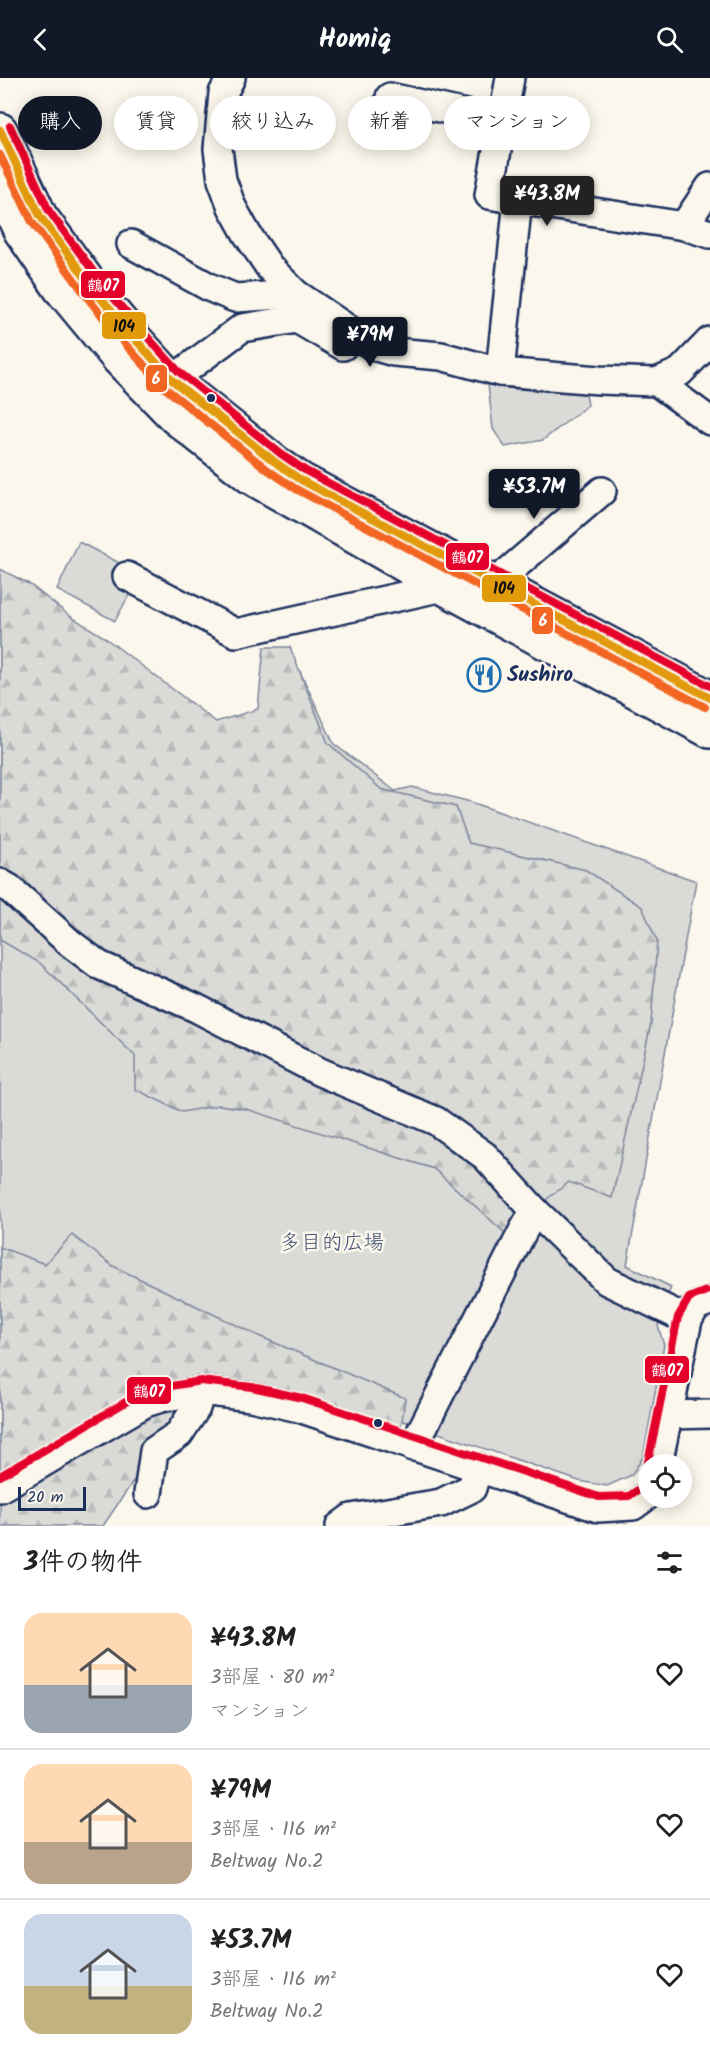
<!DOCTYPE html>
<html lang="ja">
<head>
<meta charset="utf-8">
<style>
	:root { --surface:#fff; --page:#f2f2f2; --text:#222; --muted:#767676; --line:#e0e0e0; --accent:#111827 }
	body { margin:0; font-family:Kalam,"Klee One",sans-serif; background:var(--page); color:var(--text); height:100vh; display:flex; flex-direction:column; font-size:22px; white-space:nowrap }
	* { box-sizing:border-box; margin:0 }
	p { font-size:20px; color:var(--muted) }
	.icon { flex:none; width:33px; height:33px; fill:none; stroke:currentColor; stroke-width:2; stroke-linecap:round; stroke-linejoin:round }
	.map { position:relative; height:1448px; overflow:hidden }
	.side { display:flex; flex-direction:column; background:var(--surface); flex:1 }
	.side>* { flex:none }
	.banner { position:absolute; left:18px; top:18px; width:675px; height:54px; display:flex; gap:12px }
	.fabs { position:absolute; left:638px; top:1376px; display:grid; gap:12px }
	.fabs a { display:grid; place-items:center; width:54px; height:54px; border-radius:50%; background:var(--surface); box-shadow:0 3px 15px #0003; font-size:30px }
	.scale { position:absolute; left:18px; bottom:15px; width:68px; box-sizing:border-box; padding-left:6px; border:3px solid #1b2f5e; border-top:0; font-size:16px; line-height:21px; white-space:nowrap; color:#1b2f5e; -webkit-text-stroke:4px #fbf7ec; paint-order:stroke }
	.price { position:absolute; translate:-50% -51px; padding:0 14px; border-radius:6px; background:var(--accent); color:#fff; font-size:20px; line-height:39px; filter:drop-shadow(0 2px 3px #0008) }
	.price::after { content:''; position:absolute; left:50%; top:36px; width:18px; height:14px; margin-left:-9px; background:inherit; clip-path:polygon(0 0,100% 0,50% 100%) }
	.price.current { background:#222; color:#fff }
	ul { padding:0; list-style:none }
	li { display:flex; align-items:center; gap:18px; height:150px; padding:0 24px }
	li+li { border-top:2px solid var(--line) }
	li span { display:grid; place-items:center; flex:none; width:168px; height:120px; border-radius:18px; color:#555 }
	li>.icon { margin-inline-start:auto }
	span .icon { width:72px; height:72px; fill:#fffc; stroke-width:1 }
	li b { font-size:26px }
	h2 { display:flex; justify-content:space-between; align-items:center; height:72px; padding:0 24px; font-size:26px }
	.tag { padding:0 21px; border-radius:27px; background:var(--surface); box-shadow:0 3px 15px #0003; font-size:21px; line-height:54px }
	.tag.current { background:var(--accent); color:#fff }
	header { display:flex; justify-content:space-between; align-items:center; height:78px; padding:0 24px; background:var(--accent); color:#fff; font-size:27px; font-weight:700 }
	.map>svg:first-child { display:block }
	.green { fill:#dadad7; stroke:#7a849a; stroke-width:1.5 }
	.forest { fill:url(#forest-firs); stroke:#7a849a; stroke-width:1.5 }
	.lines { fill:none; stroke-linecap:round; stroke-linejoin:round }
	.minor-casing { stroke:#1b2f5e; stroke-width:32 }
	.major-casing { stroke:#1b2f5e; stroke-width:38 }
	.minor { stroke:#fbf7ec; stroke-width:27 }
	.major { stroke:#fbf7ec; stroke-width:33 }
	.bus-1-casing { stroke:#fbf7ec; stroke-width:12 }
	.bus-2-casing { stroke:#fbf7ec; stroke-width:12 }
	.bus-3-casing { stroke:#fbf7ec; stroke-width:12 }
	.bus-1 { stroke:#e19a09; stroke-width:8 }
	.bus-2 { stroke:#f26522; stroke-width:8 }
	.bus-3 { stroke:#e4002b; stroke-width:8 }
	.bus-dot { fill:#1b2f5e; stroke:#fbf7ec; stroke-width:2 }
	.labels { text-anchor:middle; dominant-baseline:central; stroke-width:5; stroke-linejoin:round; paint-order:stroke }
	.poi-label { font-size:21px; font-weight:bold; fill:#1b2f5e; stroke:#fbf7ec; text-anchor:start }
	.park-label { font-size:21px; fill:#415176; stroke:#fbf7ec }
	.line-badge { stroke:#fbf7ec; stroke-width:2 }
	.badge-label { font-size:16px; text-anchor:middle; font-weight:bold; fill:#fff }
	.pale-badge-label { font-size:16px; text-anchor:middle; font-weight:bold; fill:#111 }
</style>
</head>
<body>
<header><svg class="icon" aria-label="back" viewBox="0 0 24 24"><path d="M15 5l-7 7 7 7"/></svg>Homiq<svg class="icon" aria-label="search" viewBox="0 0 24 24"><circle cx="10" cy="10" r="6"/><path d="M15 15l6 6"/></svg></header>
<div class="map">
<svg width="710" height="1448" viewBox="0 0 710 1448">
	<defs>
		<pattern id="forest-firs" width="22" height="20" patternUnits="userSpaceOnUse" patternTransform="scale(1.5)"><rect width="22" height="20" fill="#dadad7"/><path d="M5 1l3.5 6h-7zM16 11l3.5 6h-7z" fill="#babbbb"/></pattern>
	</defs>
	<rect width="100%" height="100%" fill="#fbf7ec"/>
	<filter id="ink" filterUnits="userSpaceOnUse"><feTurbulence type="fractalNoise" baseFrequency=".0167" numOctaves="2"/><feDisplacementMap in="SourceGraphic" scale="12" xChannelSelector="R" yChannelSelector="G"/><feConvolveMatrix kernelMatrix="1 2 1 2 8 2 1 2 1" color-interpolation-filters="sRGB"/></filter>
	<g filter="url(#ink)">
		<g class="green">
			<path d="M488,307L585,311L588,327L543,362L505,369L493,351Z"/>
			<path d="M79,464L127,489V508L129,517L115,543L57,512Z"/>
			<path d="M0,513L212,663L259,650L295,583L334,666L395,713L412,709L471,724L696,803L627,1187L671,1209L658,1248L664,1267L643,1379L632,1397L607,1408L579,1403L336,1320L264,1299L0,1386Z"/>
		</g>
		<g class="forest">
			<path d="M0,491L29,506L70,538L104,559L216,644L258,631L264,569H290L328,665L381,711L456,729L469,765L586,792L642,829L657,863L651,946L612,1120L569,1104L504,1154L434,1091L246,1031L219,1027L182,1034L135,1011V978L40,885L0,862Z"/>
			<path d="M72,1157L113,1188L261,1259L405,1320L401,1350L204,1306L168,1352L103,1448H0V1169L45,1186Z"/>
		</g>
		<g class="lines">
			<g class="minor-casing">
				<g id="minor">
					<path d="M231,0L223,15L218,71L222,102L232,129L247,156L270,190L296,216L373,268L394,274L441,278L500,294L599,302L657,304L680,294L710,263"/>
					<path d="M510,0L489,117L518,122"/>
					<path d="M390,19L502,44L553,51"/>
					<path d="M684,148L710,109"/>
					<path d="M131,166L211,210L235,220L296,216"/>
					<path d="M500,294L518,122L684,148L710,156"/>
					<path d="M172,302L242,250L297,241L343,268"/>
					<path d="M657,304L710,343"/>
					<path d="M127,498L236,555L443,509"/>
					<path d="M495,505L602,413"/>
					<path d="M0,805L9,810L70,865L99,887L196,930L320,994L436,1043L485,1078L535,1133L607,1203L688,1242"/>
					<path d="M669,1337L710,1336"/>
					<path d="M413,1369L524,1151L535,1133"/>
					<path d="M658,1386L688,1242L696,1228L710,1223"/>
					<path d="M0,1410L145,1325L161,1320L201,1313L251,1319L299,1330L598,1430L633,1428L648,1417"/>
					<path d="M148,1416L154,1373L179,1356L196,1330L201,1313"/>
					<path d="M340,1448L351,1440L441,1425L472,1410L478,1389"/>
				</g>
			</g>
			<g class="major-casing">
				<g id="major">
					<path d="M0,52L40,138L98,217L134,260L172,302L275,384L301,402L710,620"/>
					<path d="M0,108L20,152L60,210L118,280L175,339L251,399L443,509L710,653"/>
				</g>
			</g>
			<use href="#minor" class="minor"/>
			<use href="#major" class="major"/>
			<g class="bus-1-casing">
				<path id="bus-1" d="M0,52L40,138L98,217L134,260L172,302L275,384L301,402L710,620"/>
			</g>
			<g class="bus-2-casing">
				<path id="bus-2" d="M0,77L32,144L90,223L126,267L165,310L268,392L296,411L705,629"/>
			</g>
			<g class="bus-3-casing">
				<g id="bus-3">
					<path d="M10,48L49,133L106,211L142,253L179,294L281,376L306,393L710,608"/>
					<path d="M648,1384L678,1239L689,1220L706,1213"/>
					<path d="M0,1398L141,1315L159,1310L201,1303L252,1309L302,1320L599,1419L629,1418L642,1409"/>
				</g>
			</g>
			<use href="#bus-1" class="bus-1"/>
			<use href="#bus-2" class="bus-2"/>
			<use href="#bus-3" class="bus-3"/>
		</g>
	</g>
	<defs>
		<g id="restaurant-ring" transform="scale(1.725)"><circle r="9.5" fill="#fbf7ec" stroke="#1f6fb2" stroke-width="1.5"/><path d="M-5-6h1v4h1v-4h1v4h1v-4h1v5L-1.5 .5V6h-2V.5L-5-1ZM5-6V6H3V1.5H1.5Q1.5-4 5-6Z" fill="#1f6fb2"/></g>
	</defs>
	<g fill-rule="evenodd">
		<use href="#restaurant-ring" x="484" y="597"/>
	</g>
	<g class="bus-dot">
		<circle cx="211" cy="320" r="5"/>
		<circle cx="378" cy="1345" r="5"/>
	</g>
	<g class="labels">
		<g class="poi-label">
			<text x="507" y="597">Sushiro</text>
		</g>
		<g class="park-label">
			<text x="332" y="1165">多目的広場</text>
		</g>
	</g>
	<g class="line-badge">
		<rect x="80" y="192" width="46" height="29" rx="6" fill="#e4002b"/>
		<rect x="101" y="233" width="46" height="29" rx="6" fill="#e19a09"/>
		<rect x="145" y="286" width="23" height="29" rx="6" fill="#f26522"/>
		<rect x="445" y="464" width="45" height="29" rx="6" fill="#e4002b"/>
		<rect x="481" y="496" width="46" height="29" rx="6" fill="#e19a09"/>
		<rect x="531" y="528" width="23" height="29" rx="6" fill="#f26522"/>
		<rect x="644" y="1277" width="46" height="29" rx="6" fill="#e4002b"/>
		<rect x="126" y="1298" width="46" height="29" rx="6" fill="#e4002b"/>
	</g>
	<g class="badge-label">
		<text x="103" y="213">鶴07</text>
		<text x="156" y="306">6</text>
		<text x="467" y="485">鶴07</text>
		<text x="543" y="548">6</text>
		<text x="667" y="1298">鶴07</text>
		<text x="149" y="1319">鶴07</text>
	</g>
	<g class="pale-badge-label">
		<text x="124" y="254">104</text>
		<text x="504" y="516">104</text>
	</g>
</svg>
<div class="fabs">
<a><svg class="icon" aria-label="locate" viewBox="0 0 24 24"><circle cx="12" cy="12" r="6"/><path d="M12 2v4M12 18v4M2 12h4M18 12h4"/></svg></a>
</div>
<div class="scale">20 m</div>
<b class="price current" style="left:547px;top:149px">¥43.8M</b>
<b class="price" style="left:370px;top:290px">¥79M</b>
<b class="price" style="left:534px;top:442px">¥53.7M</b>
<div class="banner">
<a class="tag current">購入</a>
<a class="tag">賃貸</a>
<a class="tag">絞り込み</a>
<a class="tag">新着</a>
<a class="tag">マンション</a>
</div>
</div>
<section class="side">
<h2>3件の物件<svg class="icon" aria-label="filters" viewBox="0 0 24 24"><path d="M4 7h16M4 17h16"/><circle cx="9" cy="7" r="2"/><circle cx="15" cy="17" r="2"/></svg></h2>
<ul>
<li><span style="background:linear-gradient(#ffd9b3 60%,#9aa5b1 0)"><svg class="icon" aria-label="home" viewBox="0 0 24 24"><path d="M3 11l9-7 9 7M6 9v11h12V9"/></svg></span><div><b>¥43.8M</b><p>3部屋 · 80 m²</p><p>マンション</p></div><svg class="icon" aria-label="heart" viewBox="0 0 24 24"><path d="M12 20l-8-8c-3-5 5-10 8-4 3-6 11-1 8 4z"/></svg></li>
<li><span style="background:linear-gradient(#ffd9b3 65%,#b9a48a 0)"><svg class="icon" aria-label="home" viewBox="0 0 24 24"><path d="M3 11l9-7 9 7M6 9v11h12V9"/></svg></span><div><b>¥79M</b><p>3部屋 · 116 m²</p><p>Beltway No.2</p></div><svg class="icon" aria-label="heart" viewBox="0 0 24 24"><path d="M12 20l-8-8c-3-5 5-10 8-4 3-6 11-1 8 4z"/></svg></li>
<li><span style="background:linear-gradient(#c9d6e8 60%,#c2b280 0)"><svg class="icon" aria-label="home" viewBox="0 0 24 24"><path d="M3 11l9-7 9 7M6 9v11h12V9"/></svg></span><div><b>¥53.7M</b><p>3部屋 · 116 m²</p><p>Beltway No.2</p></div><svg class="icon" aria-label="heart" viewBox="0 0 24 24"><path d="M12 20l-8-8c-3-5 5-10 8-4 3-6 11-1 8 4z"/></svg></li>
</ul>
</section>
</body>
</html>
